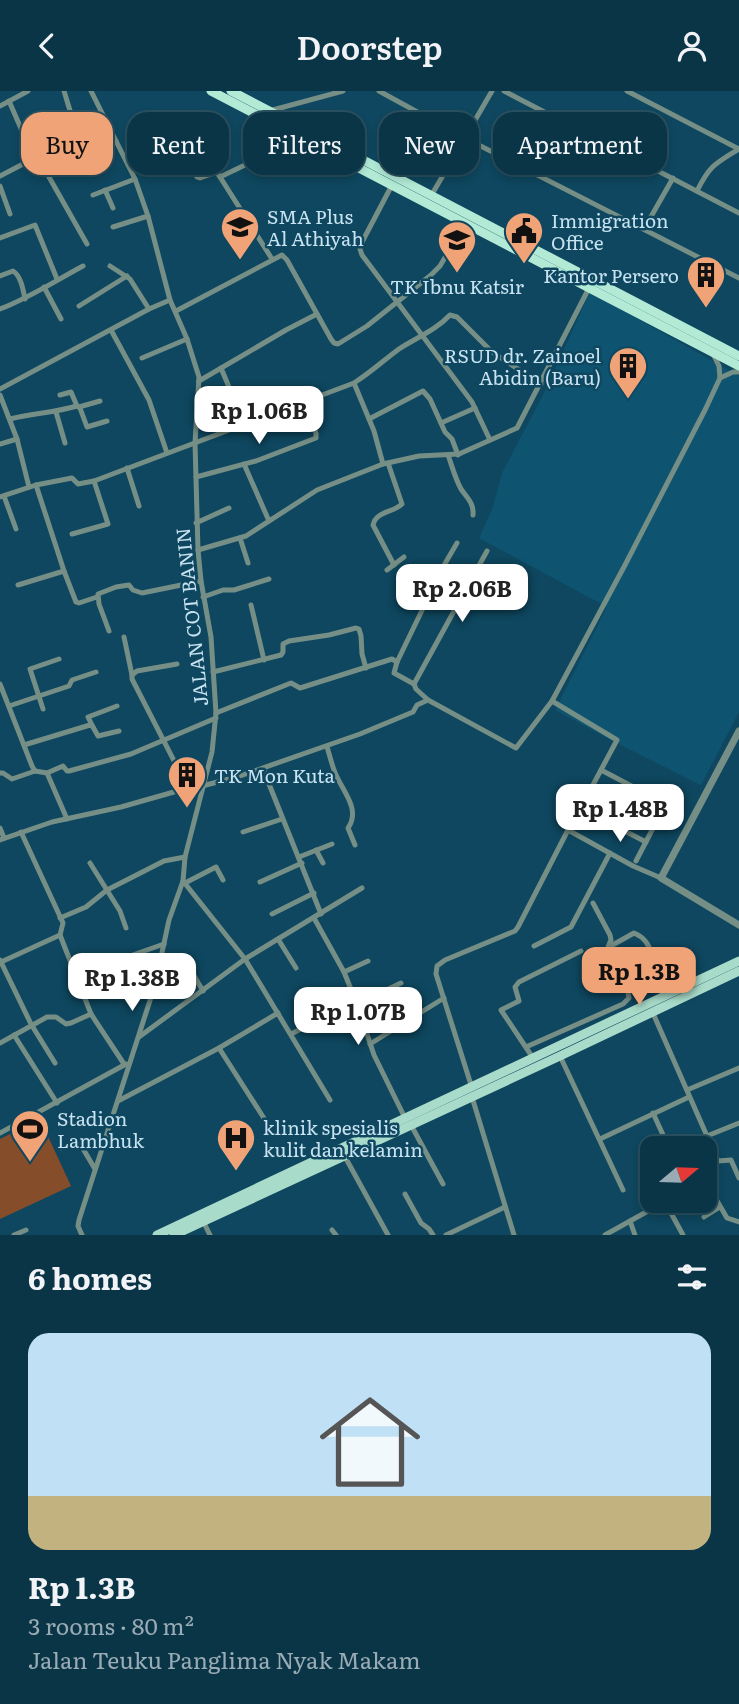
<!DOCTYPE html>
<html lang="en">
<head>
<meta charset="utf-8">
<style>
	:root { --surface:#0a3547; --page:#184052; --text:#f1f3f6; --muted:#99abb4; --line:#2a5060; --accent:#efa376 }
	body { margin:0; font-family:Literata,serif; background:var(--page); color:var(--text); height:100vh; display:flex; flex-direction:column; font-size:26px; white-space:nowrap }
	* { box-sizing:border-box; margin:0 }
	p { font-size:23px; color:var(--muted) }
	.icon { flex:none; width:38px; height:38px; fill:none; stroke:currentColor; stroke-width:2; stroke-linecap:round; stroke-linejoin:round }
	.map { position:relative; height:1144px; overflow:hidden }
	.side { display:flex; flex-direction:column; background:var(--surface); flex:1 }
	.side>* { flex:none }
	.banner { position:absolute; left:21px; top:21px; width:698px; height:63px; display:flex; gap:14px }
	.needle { width:46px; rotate:71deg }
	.controls { position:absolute; left:640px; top:1045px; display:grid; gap:14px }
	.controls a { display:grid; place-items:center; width:77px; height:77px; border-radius:14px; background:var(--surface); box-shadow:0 4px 10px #0003,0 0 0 2px var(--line); font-size:35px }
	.price { position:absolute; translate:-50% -60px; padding:0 16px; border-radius:14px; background:#fff; color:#222; font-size:23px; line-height:46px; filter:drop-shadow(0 2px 4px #0008) }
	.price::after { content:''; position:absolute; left:50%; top:42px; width:21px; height:16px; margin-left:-10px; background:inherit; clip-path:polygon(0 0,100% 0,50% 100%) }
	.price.active { background:var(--accent); color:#111 }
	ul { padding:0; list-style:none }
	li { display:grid; align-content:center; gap:14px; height:371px; padding:0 28px }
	li span { display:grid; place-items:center; height:217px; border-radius:21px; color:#555 }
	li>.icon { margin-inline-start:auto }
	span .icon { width:126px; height:126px; fill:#fffc; stroke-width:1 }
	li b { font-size:30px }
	h2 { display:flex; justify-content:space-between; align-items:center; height:84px; padding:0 28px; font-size:30px }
	.chip { padding:0 24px; border-radius:21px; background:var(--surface); box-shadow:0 4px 10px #0003,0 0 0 2px var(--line); font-size:24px; line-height:63px }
	.chip.active { background:var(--accent); color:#111 }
	header { display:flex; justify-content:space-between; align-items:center; height:91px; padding:0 28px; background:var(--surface); font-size:32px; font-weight:600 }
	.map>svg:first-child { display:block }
	.built { fill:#0e5470 }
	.green { fill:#864d2a }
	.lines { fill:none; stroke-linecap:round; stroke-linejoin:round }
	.minor { stroke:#768f86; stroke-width:5 }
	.tertiary { stroke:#768f86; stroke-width:7 }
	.primary { stroke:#a8dbc9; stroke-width:9 }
	.trunk { stroke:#b2ead6; stroke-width:9 }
	.labels { text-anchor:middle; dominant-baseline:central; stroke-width:5; stroke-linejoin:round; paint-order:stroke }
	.poi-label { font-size:19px; fill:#c7e2f0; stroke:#0e475f; text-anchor:start }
	.street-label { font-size:19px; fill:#c7e2f0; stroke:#0e475f }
</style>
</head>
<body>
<header><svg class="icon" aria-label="back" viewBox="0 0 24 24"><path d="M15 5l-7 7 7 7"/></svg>Doorstep<svg class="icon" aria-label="person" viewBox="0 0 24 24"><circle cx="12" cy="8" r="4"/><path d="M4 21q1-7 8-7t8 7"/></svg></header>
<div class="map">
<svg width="739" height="1144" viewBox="0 0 739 1144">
	<rect width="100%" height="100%" fill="#0e475f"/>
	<path class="built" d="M590,201L739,285V621L701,694L611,649L555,619L607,516L479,447L493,416L502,382L545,300Z"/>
	<path class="green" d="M40,1028L71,1095L0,1128V1048Z"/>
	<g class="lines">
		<g class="minor">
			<path d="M64,0C69,15 71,31 84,41"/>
			<path d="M379,0L465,47L739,187"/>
			<path d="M504,0L739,122"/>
			<path d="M627,0L739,58"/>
			<path d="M9,10L33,65L40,64L42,66L49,86L87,153"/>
			<path d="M0,15L28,0"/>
			<path d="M269,20L343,0"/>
			<path d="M190,63L199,59L210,71"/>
			<path d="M77,66L116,50"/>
			<path d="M217,81L200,87L197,86L195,79L210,71L220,86L272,168"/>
			<path d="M0,85L25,72L33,65"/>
			<path d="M220,86L301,47"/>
			<path d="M392,94L361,153L360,158L362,164L472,311L490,349"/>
			<path d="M0,95L10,123"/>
			<path d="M105,99L113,117"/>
			<path d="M697,100C710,74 715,73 739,58"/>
			<path d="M93,104L135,88"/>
			<path d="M431,105L492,0"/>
			<path d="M113,136L148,125"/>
			<path d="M644,138L673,87"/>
			<path d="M0,147L35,134L57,188"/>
			<path d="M110,175L130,188L149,218"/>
			<path d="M0,185L13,180C21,185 23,198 25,208"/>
			<path d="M44,196L61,228"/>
			<path d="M79,215L127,185"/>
			<path d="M0,218C29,207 55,190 83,175"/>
			<path d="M176,220L282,164L287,169L331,248L334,252L338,253L367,235L431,184L440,175L465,132"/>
			<path d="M111,239L149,309L167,362"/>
			<path d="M142,267L187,248"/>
			<path d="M221,277L234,308"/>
			<path d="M720,287L733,281H739"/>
			<path d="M199,290L286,239L317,223"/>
			<path d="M354,292L374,340L383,373"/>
			<path d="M0,298L149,218L170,209"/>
			<path d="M0,304L17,348L29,396"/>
			<path d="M60,304L71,301L77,315"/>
			<path d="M79,316L100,310"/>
			<path d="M56,321L65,352"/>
			<path d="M10,328C32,322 54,322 77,315L80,317L87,336L107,330"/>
			<path d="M369,328L423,300L430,308L445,341L452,348L458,364"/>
			<path d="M441,332L475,317"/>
			<path d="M0,353L17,348"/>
			<path d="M448,364C452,375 455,387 461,398C467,407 474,412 473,424"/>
			<path d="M388,372L402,413C393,422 376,420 373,434L394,474"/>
			<path d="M244,373L269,430"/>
			<path d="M127,377L139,415"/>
			<path d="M196,386L256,370L316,347V342L305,311"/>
			<path d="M4,405L16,438"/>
			<path d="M0,406L36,394L72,387L78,393L94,390L354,292C370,282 384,269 399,258C416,247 436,239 450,224L457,226L492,261L541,293"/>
			<path d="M196,432L229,417"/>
			<path d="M72,443L108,433L94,390"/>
			<path d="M240,447L248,472"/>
			<path d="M198,459L246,445L317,399L383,373L419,365L459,363L517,337L589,197"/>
			<path d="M387,479L404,466"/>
			<path d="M64,480L76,511L79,512L97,506"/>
			<path d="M18,494L64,480L36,394"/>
			<path d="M203,506L223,499H234L269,488"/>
			<path d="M251,514L264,569"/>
			<path d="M109,540L99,513L98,503L116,496L129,494L133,499L142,502L201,490"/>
			<path d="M124,546L132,584"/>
			<path d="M397,571L443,476L457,452"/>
			<path d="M177,573L137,580L132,584V588L188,697"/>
			<path d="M213,581L281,564L283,561V553L289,550L329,544L356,537L359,538L361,545L362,563L366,577"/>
			<path d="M0,593L32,675L35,680"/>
			<path d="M414,593L487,460"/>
			<path d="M552,610L617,649L571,735"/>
			<path d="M9,615L69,595L72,589L96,581"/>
			<path d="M43,618L30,578L59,568"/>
			<path d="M216,622L291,592L300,597L392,568L397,571L394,582L414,593L416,598L428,609L516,657L552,610L625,474L705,319L720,287L719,275L713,263"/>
			<path d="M93,636L88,626L117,615"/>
			<path d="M24,654L90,634L93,636L98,645L119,640"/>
			<path d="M327,656C330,665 332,675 336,684C343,700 361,719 348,737L355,754"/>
			<path d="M263,678L321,823"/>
			<path d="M601,679L662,711L665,714L636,770"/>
			<path d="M0,682H3L12,688L35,680L47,682L67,728"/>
			<path d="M47,682L63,675L67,680H69L131,663L216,627"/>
			<path d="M580,717L646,751"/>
			<path d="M0,737L4,747"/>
			<path d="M21,741L63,832L60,844L91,923L124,973"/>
			<path d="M243,741L282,728"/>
			<path d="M0,749L52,731L121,716L188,697L202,695L237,686L360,643L413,621L417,614L428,609"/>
			<path d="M316,759L323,772"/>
			<path d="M299,766L332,753"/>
			<path d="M90,772L120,820L126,837"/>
			<path d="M183,790L245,868L330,1009"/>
			<path d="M260,791L302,772"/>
			<path d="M185,792L216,776L223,789"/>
			<path d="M272,823L314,802"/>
			<path d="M60,827L86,816L107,799L164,770L185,766"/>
			<path d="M314,827L344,881L357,913L401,892"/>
			<path d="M278,848L296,877"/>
			<path d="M534,855L571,836L610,762"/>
			<path d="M609,856L634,842C644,846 650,855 652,865L650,869L620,884"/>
			<path d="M0,869L31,933L55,972"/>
			<path d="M1,871L60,844"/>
			<path d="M158,881L180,875L189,876L203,900"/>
			<path d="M344,881L368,870"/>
			<path d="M136,889L130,869V865L164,853"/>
			<path d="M652,920L718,1070"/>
			<path d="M291,943L331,923L357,913L374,964L405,1027"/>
			<path d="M14,944L57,1012"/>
			<path d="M139,946L245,868L362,797"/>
			<path d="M0,952L47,926H56L66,933L71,932L91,923"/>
			<path d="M370,953L444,907"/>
			<path d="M526,956L623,913L629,907L628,901L609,862L608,856L611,849L610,844L593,812"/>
			<path d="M219,957L267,1032"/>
			<path d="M560,965L623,1099"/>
			<path d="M533,967L501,919L519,910L515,896L519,891L581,860"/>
			<path d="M472,997L436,883L437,875L445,869L515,840L518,836L568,739L633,775L661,787"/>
			<path d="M687,999L739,977"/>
			<path d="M472,1006L514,1144"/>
			<path d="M118,1010L219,957L278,922"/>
			<path d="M653,1022L669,1057"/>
			<path d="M411,1034L443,1093"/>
			<path d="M0,1042L126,973"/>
			<path d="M707,1045L739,1032"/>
			<path d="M600,1048L689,1006"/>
			<path d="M61,1057L79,1051L95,1078"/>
			<path d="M344,1064L388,1144"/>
			<path d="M705,1077L718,1070L731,1069L739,1087"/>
			<path d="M705,1089L727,1127L739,1131"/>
			<path d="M405,1103L421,1132L429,1138L433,1144"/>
			<path d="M665,1111L683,1144"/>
			<path d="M704,1126L720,1116"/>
			<path d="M202,1128L210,1144"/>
			<path d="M630,1130L635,1144"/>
			<path d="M332,1139L336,1144"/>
			<path d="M14,1144L26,1139"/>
			<path d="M82,1144L78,1135L79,1129L155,894L169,829L183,790L185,766L212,661L216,622L211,546L201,490L198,459L195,352L199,286L187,248L170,209L148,125L135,88L91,0"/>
			<path d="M446,1144L505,1116"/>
			<path d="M605,1144L666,1110"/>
		</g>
		<path class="tertiary" d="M739,640L661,787L739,834"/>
		<g class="primary">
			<path d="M157,1144L739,870"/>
			<path d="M174,1144L560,965L739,880"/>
		</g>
		<g class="trunk">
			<path d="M211,0L739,275"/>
			<path d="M231,0L739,265"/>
		</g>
	</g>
	<defs>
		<g id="school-pin" transform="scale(2.0125)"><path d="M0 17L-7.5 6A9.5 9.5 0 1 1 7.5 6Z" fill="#efa376" stroke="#0e475f"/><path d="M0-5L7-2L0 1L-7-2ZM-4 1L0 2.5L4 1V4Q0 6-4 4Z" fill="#111"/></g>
		<g id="civic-pin" transform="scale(2.0125)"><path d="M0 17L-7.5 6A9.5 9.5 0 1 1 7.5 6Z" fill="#efa376" stroke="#0e475f"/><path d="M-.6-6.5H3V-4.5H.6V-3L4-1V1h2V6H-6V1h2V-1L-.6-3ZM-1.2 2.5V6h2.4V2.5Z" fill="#111"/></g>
		<g id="building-pin" transform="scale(2.0125)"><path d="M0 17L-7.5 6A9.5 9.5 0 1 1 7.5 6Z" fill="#efa376" stroke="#0e475f"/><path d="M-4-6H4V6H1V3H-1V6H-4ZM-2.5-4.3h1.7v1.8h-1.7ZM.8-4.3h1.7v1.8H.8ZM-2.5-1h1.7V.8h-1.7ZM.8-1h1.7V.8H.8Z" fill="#111"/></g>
		<g id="stadium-pin" transform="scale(2.0125)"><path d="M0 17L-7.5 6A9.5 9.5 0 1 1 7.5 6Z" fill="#efa376" stroke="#0e475f"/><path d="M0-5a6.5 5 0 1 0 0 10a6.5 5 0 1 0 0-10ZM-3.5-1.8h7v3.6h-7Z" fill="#111"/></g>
		<g id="hospital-pin" transform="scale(2.0125)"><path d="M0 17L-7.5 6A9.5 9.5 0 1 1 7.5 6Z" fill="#efa376" stroke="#0e475f"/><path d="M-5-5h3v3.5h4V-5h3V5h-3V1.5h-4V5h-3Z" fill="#111"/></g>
	</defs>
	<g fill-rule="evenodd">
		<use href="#school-pin" x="240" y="136"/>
		<use href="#civic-pin" x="524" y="140"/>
		<use href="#school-pin" x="457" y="149"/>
		<use href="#building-pin" x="706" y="184"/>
		<use href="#building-pin" x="628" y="275"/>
		<use href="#building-pin" x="187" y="684"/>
		<use href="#stadium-pin" x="30" y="1038"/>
		<use href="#hospital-pin" x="236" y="1047"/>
	</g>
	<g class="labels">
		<g class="poi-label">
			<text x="267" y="125">SMA Plus<tspan x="267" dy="22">Al Athiyah</tspan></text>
			<text x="551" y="129">Immigration<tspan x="551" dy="22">Office</tspan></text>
			<text x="679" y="184" text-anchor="end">Kantor Persero</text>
			<text x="457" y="195" text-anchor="middle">TK Ibnu Katsir</text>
			<text x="601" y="264" text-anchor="end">RSUD dr. Zainoel<tspan x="601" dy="22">Abidin (Baru)</tspan></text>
			<text x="214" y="684">TK Mon Kuta</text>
			<text x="57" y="1027">Stadion<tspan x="57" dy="22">Lambhuk</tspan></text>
			<text x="263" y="1036">klinik spesialis<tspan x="263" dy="22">kulit dan kelamin</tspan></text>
		</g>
		<g class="street-label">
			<text transform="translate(191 526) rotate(-96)">JALAN COT BANIN</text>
		</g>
	</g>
</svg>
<div class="controls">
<a><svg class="needle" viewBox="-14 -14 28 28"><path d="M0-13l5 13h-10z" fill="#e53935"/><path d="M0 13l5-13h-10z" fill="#99abb4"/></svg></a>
</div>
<b class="price" style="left:259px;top:355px">Rp 1.06B</b>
<b class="price" style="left:462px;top:533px">Rp 2.06B</b>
<b class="price" style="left:620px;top:753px">Rp 1.48B</b>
<b class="price active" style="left:639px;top:916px">Rp 1.3B</b>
<b class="price" style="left:132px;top:922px">Rp 1.38B</b>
<b class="price" style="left:358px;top:956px">Rp 1.07B</b>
<div class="banner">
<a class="chip active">Buy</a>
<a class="chip">Rent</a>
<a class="chip">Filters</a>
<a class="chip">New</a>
<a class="chip">Apartment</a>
</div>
</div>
<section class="side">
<h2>6 homes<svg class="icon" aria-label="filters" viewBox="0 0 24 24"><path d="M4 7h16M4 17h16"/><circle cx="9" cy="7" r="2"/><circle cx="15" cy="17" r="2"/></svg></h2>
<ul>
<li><span style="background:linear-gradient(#bfe0f5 75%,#c2b280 0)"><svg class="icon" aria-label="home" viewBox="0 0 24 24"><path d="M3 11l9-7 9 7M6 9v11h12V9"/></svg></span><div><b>Rp 1.3B</b><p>3 rooms · 80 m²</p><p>Jalan Teuku Panglima Nyak Makam</p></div></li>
</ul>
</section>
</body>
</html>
